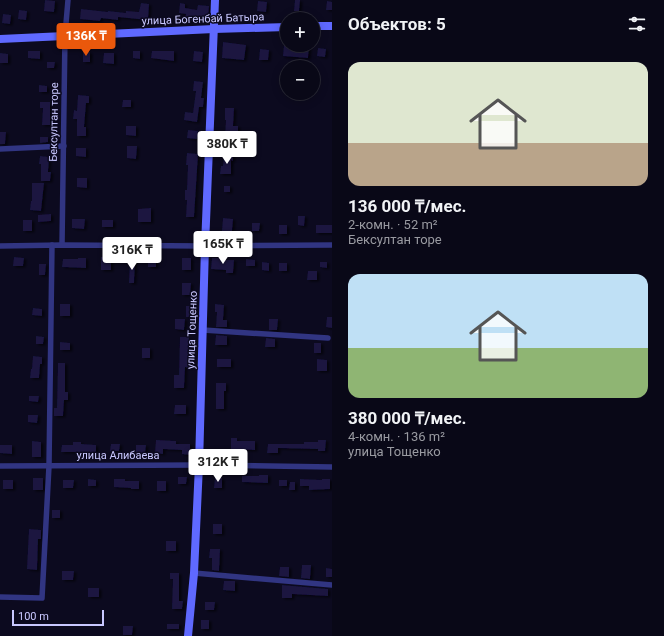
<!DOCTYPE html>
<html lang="ru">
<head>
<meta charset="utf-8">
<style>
	:root { --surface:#090817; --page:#121120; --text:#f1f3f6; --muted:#999aa1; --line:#292936; --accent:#ea580c }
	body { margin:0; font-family:Roboto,sans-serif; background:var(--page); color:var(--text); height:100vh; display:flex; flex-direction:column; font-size:15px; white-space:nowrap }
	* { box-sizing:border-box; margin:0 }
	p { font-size:13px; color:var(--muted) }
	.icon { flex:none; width:22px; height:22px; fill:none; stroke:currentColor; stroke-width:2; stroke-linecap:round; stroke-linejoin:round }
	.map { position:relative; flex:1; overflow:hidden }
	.drawer { display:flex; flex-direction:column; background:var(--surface); width:332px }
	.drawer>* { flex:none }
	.buttons { position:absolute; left:280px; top:12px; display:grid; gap:8px }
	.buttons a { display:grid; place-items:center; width:40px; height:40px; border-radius:50%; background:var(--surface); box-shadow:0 2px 10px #0003,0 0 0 1px var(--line); font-size:20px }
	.scale { position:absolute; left:12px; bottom:10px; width:92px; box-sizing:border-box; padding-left:4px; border:2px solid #c9c8ff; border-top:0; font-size:11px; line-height:14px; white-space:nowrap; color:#c9c8ff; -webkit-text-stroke:3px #0c0a1f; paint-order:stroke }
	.price { position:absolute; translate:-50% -34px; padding:0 9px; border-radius:4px; background:#fff; color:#222; font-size:13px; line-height:26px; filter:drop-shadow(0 1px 2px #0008) }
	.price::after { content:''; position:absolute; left:50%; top:24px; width:12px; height:9px; margin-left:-6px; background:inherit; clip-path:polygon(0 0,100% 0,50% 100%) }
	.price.current { background:var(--accent); color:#fff }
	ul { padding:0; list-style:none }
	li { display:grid; align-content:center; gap:8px; height:212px; padding:0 16px }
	li span { display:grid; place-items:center; height:124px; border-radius:12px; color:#555 }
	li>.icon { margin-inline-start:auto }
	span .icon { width:72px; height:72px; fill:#fffc; stroke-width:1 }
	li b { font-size:17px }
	h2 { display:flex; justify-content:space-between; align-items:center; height:48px; padding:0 16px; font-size:17px }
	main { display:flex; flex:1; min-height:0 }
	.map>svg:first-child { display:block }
	.building { fill:#1a1541; filter:url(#shadow) }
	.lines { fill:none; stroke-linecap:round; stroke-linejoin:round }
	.street { stroke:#313582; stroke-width:5.5 }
	.secondary { stroke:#5f69ff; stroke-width:8 }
	.labels { text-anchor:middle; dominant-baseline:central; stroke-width:3; stroke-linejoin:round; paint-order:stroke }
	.street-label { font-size:11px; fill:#c9c8ff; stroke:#0c0a1f }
</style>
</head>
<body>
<main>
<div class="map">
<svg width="332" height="636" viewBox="0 0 332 636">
	<defs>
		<filter id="shadow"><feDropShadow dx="2.5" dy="1.5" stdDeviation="1" flood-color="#0009"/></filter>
	</defs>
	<rect width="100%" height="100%" fill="#0c0a1f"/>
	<g class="building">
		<path d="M45,0L55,1L54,12L44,11Z"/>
		<path d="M295,0H300L299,11H294Z"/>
		<path d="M258,1L267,2L266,12L257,11Z"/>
		<path d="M327,1L332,2V10H326Z"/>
		<path d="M141,3L149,4L148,20L118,17V20L101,18L100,21L80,19L81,9L108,12V11L126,13V11L139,12Z"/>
		<path d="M180,3L185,4V8L197,10L198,5L209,6L208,19L192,17V21L185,20L186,14L179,13Z"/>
		<path d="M19,10L27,11L26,20L18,19Z"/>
		<path d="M3,14L11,15L10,24L2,23Z"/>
		<path d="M223,42L246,45L244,60L222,58Z"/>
		<path d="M284,45L297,46V45H309L308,58L283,56Z"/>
		<path d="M318,48L326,49L325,57L317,56Z"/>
		<path d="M260,49L269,50L268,60H259Z"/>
		<path d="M28,51H40V59L28,58Z"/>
		<path d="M133,51H140V59L133,58Z"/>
		<path d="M152,51H174V61L151,58Z"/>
		<path d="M194,51L203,52L202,62L193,61Z"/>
		<rect x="83" y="52" width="7" height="10"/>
		<path d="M0,53L8,54V63H0Z"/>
		<path d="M104,53H114V64L103,63Z"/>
		<path d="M47,62H55L54,68H47Z"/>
		<path d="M194,81L203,82L201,98H204L203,107H199L197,122L184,120L185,112L193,113L196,91H193Z"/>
		<path d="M39,85L47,86V92H39Z"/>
		<path d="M78,95L89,96V103H86L84,127H86V136H77V119H73L74,110L77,111Z"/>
		<path d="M123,100H131V107H122Z"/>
		<path d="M40,102H50V125H42L43,108H40Z"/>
		<path d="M225,108H234L233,126H238V132H232V144H223L224,138H225L226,120H225Z"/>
		<path d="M126,126H136V136L126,135Z"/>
		<path d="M188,130L198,131L197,139L187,138Z"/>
		<path d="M0,132H6L5,144H0Z"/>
		<path d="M40,137H48V142L40,143Z"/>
		<path d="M127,146H137L136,159L127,158Z"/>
		<path d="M76,148H86V157L76,156Z"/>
		<path d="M187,153L198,154L194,217H186L187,200H185V190H187L188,165H186Z"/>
		<path d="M224,155H233V161L231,160V174H220L221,166H223Z"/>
		<path d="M40,156L49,157L48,172H51L50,181H41V164H39Z"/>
		<path d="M77,178H87V188L77,187Z"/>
		<path d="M32,183H44L41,211L30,210L31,201H32Z"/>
		<rect x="224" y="186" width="6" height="6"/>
		<path d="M151,208V222H138V209Z"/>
		<path d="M51,214V221L38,222V215Z"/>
		<path d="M298,216H305L304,226L298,225Z"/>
		<path d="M223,218L233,219L232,231H222Z"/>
		<path d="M72,219H85L84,229L72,228Z"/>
		<rect x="23" y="220" width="9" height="11"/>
		<rect x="102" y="220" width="11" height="7"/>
		<path d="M252,223H260L259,231H252Z"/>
		<rect x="279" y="225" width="8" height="9"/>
		<rect x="316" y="225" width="16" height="8"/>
		<path d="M14,257L24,258L23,266H13Z"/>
		<rect x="101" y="257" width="10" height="13"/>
		<path d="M78,258H86V268L62,267L63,259H78Z"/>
		<path d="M130,258L135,259L134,283H129Z"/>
		<rect x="182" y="258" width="9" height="12"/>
		<path d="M212,258H221V260H234L233,273H226V270L211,269Z"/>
		<rect x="148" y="259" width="8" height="8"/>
		<path d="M246,259L255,260V266H246Z"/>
		<path d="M262,262L269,263V271L262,270Z"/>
		<path d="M320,262H327V268L320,267Z"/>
		<rect x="279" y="263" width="8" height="8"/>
		<path d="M39,264H46L45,275H39Z"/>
		<path d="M308,271H317V280H307Z"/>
		<path d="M182,283H191L190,295H182Z"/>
		<rect x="60" y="304" width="10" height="12"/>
		<path d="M215,304L224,305L223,320H227V327H216L217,312H215Z"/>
		<path d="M186,306H194L193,317H186Z"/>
		<path d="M33,308L42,309V316L32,315Z"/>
		<path d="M327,317H332V328L326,327Z"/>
		<path d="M175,319H185L184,330L175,329Z"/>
		<path d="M269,319H278L277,330H269Z"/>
		<path d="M216,335L227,336V345H215Z"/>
		<path d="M36,336L44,337L43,344H36Z"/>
		<path d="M180,337H189L188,356H191L190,368L185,367L184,388H174V375H179Z"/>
		<path d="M266,338L275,339V347H265Z"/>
		<path d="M60,342L70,343V350H60Z"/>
		<rect x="314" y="343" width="7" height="10"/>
		<rect x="142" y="348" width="8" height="10"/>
		<path d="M33,356L42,357V364H40L39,378H30L31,369H32Z"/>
		<rect x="217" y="359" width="14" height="8"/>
		<path d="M317,359L327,360V371H317Z"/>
		<path d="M58,363H65V392H68V400H64L63,416H54V408H57Z"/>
		<path d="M216,383H226V391H224V409H216Z"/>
		<path d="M29,396H39L38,402L29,401Z"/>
		<path d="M175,405H186V414H174Z"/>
		<path d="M28,415H38L37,423L28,422Z"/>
		<path d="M231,438H237V441H255V450L237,449V451H231Z"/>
		<path d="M156,440L176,441V444H190V455L182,454V450L163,449V454L155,453Z"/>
		<path d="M318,440H326L325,451H318V449L278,448V453H267L268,444H304V442H318Z"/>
		<path d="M32,441L41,442V457H32Z"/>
		<path d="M73,442H81V444L96,445V452H61L62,445H73Z"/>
		<path d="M111,444H120L119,451H110Z"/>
		<path d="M0,445H12V454L0,453Z"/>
		<path d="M136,445H146L145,453H136Z"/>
		<path d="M259,475H268V483L242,482V476H259Z"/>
		<path d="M178,477H187L186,484H178Z"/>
		<path d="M215,477L222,478V488H214Z"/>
		<rect x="33" y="478" width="10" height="12"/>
		<path d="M88,479L96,480V486H88Z"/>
		<path d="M114,479H125V481H139V489H131V488L114,487Z"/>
		<path d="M300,479L322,480V479H330V489L309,490V486H300Z"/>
		<rect x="3" y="480" width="10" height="9"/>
		<path d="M63,480H74L73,488H63Z"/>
		<rect x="279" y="480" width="8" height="6"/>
		<rect x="157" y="481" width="9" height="10"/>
		<path d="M290,482H295V490H289Z"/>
		<rect x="52" y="510" width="8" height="8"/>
		<rect x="213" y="524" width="9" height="10"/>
		<path d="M29,529L41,530V539H38L37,570L27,569Z"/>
		<rect x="166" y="541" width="10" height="10"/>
		<path d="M210,549H220L219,571L212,570V558H209Z"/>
		<path d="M302,565H311L310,579L301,578Z"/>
		<path d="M280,567H289V577L279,576Z"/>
		<path d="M326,568L332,569V577H326Z"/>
		<path d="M62,571H74L73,580H62Z"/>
		<path d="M170,573H179V601H183L182,609H172L173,579H170Z"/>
		<path d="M224,581H235V591L223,590Z"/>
		<path d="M282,585L328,589V596L292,594V598H282Z"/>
		<rect x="88" y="588" width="11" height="9"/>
		<path d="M205,602H215L214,610H205Z"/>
		<rect x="201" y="620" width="8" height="9"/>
		<rect x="167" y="624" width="12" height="5"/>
		<path d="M123,626H133L132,635H123Z"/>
	</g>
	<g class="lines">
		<g class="street">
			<path d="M0,149L64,146"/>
			<path d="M62,245L65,35L68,0"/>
			<path d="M0,246L62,245L205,246L332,245"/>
			<path d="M203,330L328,338"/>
			<path d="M0,466L199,465L332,467"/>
			<path d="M194,573L332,585"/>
			<path d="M0,597L42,598L49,466L52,245"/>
		</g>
		<g class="secondary">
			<path d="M313,26H332"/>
			<path d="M0,39L214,29L287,27"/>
			<path d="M188,636L194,573L199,465L205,246L215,0"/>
		</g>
	</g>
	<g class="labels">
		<g class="street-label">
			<text transform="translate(203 19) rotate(-2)">улица Богенбай Батыра</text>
			<text transform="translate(54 122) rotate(-89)">Бексултан торе</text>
			<text transform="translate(192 330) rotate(-88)">улица Тощенко</text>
			<text x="118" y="455">улица Алибаева</text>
		</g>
	</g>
</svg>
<div class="buttons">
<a>+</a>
<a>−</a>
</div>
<div class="scale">100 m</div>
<b class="price current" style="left:86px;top:57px">136K ₸</b>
<b class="price" style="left:227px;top:165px">380K ₸</b>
<b class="price" style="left:223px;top:265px">165K ₸</b>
<b class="price" style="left:132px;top:271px">316K ₸</b>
<b class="price" style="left:218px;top:483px">312K ₸</b>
</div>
<section class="drawer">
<h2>Объектов: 5<svg class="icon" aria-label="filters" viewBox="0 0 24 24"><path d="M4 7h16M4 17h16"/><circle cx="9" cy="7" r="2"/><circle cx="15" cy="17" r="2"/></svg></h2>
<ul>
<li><span style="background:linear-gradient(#dfe7d0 65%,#b9a48a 0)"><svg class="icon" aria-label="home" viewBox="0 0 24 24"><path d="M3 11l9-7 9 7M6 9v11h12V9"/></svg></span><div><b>136 000 ₸/мес.</b><p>2-комн. · 52 m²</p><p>Бексултан торе</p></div></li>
<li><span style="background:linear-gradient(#bfe0f5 60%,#8fb573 0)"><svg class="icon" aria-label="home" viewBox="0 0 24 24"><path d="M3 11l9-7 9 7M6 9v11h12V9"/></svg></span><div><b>380 000 ₸/мес.</b><p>4-комн. · 136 m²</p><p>улица Тощенко</p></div></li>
</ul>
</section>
</main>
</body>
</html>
